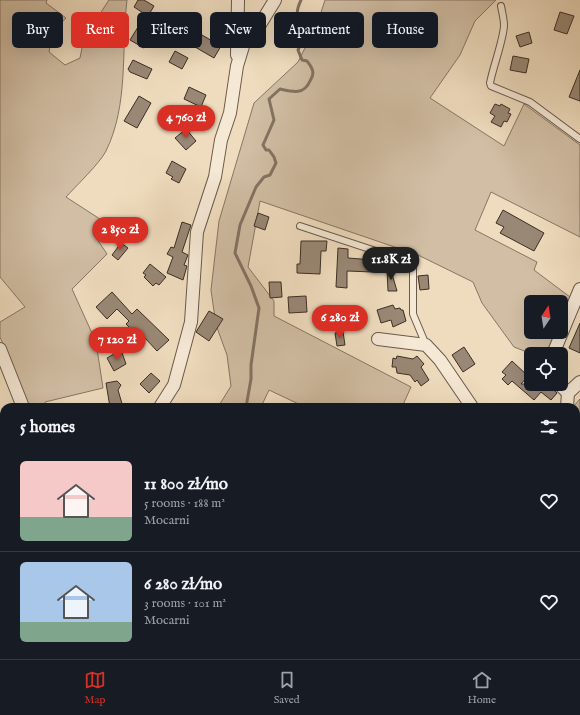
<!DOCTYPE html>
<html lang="en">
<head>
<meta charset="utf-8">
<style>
	:root { --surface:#171b24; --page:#242831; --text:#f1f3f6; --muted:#9ea1a6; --line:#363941; --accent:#d93025 }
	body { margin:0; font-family:"IM FELL English",serif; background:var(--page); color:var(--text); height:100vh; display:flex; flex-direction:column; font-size:15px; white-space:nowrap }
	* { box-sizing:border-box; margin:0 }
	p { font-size:13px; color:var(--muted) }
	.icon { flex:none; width:22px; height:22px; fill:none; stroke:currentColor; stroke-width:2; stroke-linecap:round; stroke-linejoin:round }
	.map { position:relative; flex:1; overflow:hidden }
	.sheet { position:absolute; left:0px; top:403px; width:580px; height:256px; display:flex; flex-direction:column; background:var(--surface); border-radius:12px 12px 0 0; box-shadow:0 4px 16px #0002 }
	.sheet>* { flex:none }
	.banner { position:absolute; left:12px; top:12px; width:556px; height:36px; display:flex; gap:8px }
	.needle { width:26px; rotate:12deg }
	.controls { position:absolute; left:524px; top:295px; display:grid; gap:8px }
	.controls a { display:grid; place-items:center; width:44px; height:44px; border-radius:6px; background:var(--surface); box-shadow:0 4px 16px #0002; font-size:20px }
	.price { position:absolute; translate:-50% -34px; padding:0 9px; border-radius:14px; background:var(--accent); color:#fff; font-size:13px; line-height:26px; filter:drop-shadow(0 1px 2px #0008) }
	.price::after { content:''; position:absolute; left:50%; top:24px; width:12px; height:9px; margin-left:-6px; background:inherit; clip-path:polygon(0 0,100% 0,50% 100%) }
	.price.active { background:#222; color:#fff }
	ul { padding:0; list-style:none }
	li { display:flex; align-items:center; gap:12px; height:100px; padding:0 20px }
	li+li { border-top:1px solid var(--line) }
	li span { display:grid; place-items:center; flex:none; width:112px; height:80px; border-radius:6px; color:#555 }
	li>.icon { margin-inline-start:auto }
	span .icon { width:48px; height:48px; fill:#fffc; stroke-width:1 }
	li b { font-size:17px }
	h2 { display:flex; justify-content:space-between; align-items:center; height:48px; padding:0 20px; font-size:17px }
	.chip { padding:0 14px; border-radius:6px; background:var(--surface); box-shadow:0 4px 16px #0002; font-size:14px; line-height:36px }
	.chip.active { background:var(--accent); color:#fff }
	.dock { display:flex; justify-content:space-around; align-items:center; height:56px; border-top:1px solid var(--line); background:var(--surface); font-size:11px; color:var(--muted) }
	.dock a { display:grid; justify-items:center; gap:2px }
	.dock .active { color:var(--accent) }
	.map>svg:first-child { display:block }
	.green { fill:#d1bea4; stroke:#867665 }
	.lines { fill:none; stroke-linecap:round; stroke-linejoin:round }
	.stream { stroke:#837362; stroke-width:3 }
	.building { fill:#998875; stroke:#3c2e26 }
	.lane-casing { stroke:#695a4c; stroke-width:8 }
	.street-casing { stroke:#695a4c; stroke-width:14 }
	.lane { stroke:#f5e8d5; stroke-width:6 }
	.street { stroke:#f5e8d5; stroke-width:12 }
</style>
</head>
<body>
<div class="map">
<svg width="580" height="659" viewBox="0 0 580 659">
	<rect width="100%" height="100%" fill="#efdcbe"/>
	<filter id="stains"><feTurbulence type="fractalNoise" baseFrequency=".005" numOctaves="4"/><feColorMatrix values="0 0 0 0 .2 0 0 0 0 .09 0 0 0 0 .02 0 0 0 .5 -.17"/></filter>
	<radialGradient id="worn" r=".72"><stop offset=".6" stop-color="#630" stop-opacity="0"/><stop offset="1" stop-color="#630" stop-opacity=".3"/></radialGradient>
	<g class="green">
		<path d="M0,0H47L46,3L66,18L52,33L49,52L65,65L80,58L84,38L109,0H127C121,50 129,104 106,151C100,163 76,186 66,197L103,221L95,236L107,254L72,289L96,342L103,388L45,402L47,407H29L0,337V322L25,307L0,277Z"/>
		<path d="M325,0H496L475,21L460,55L430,98L504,146L524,104L580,145V237L491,192L475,230L537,262L534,270L570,297L561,320V302H531V332H556L548,354H532L514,347L482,303L473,282L418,255L260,201L248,267L274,301V316L411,387L402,407H305L269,390L261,407H218L231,386L227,355L216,325L211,290L219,221L254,103L298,62L318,22Z"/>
		<path d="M580,399V499L576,504L580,506V522L576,527V449L579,442L576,441V407H573Z"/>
		<path d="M580,587V633L576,632V591Z"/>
	</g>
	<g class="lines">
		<g class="stream">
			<path d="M246,407L251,379V365L259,308L251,286L235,253L240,225L256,187L264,177L270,175L276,163L274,157L269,150H266L263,145L274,120L269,99L280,89C293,92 304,95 310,81C312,78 314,73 312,69C311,66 309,64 307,61L302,60L298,50C301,44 304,38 303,31C300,17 293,17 301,0"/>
			<path d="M576,599L580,596"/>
			<path d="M219,655V659"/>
			<path d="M521,659L524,655"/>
		</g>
	</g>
	<g class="building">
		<path d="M138,0H144L154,6L148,16L134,7Z"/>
		<path d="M560,12L574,16L567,34L554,30Z"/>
		<path d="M138,27L152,35L144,48L130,40Z"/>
		<path d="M529,32L532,43L520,47L516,36Z"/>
		<path d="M202,35L221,46L214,58L195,47Z"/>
		<path d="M175,51L188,58L182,69L169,62Z"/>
		<path d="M513,56L529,59L526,73L510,70Z"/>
		<path d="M133,60L152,69L147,79L130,72L128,69Z"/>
		<path d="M580,70V101L569,97Z"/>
		<path d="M189,87L206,95L201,107L184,99Z"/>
		<path d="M139,96L151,103L137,128L124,121Z"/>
		<path d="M495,104L500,106L501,104L510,109L508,113L511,114L507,122L504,121L501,127L491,122L495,116L490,113Z"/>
		<path d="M186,129L196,141L186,150L175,138Z"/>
		<path d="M172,161L186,169L179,183L171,179L173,177L166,173Z"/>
		<path d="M503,210L544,233L534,251L500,233L504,227L496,223Z"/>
		<path d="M258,213L269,217L265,230L254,226Z"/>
		<path d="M182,222L191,225L182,252L188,255L184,265L187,266L183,280L167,273L173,257L167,254L171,247L174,248Z"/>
		<path d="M301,241H327L326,251H321L320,274L297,273V264H300Z"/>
		<path d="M121,243L128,248L118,260L112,255Z"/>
		<path d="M338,248L348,249V258L374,260L373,272L347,271V288L336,287Z"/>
		<path d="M150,264L166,277L159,285L156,283L153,286L144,277L146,275L143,273Z"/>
		<path d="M390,267L397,291H388L387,268Z"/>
		<path d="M428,275L429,289L420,290L418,276Z"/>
		<path d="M269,282H281L282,297L270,298Z"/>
		<path d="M112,292L132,314L137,309L169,340L157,351L145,338L142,340L126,324L129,321L117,309L107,319L96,307Z"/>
		<path d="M306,296L307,312L289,313L288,297Z"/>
		<path d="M393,305L395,309L400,308L401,310H403L406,321L393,327L391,320L381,323L377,310Z"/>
		<path d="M360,310L364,322L351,327L347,315Z"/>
		<path d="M209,311L223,319L209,341L196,332Z"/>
		<path d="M580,323V353L569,348Z"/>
		<path d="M343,332L345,345L337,346L335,333Z"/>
		<path d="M464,347L475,364L463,372L452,355Z"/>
		<path d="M121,350L126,364L114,371L107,358Z"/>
		<path d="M397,356L413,359L417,356L424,364L421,367L429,380L421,386L417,380L415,382L410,375L397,373L396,367H392L393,358L396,359Z"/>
		<path d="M512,361L528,376L521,384H547L557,393L551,400L541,392L534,400L512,381L508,385L502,379L506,375L502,372Z"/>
		<path d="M151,373L160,381L149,393L140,384Z"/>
		<path d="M117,381L121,385L118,390L123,407H110L106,383Z"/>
	</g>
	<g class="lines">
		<g class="lane-casing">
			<g id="lane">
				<path d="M501,6C502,12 504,19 504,25C504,38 493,67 490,83L491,86L530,102L580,139"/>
				<path d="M300,226L406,261L413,267V314L426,345"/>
				<path d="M0,537L4,545"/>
				<path d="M300,659L301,655"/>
			</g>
		</g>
		<g class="street-casing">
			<g id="street">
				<path d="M237,55L238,0"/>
				<path d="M378,339L426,345L440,360L472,407"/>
				<path d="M0,349L23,407"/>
				<path d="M553,354L580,289"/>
				<path d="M559,384L568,393"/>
				<path d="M160,407L174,385L191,322L197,232L215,177L221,140L230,113L237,66L244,43L259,26L275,0"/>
				<path d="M567,407L568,393L580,382"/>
				<path d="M576,535L580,537"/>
				<path d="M576,582L580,579"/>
				<path d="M0,627L4,623"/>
				<path d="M457,659L460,655"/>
			</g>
		</g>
		<use href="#lane" class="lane"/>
		<use href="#street" class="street"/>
	</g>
	<rect width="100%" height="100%" filter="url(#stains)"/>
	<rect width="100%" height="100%" fill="url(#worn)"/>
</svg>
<div class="controls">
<a><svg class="needle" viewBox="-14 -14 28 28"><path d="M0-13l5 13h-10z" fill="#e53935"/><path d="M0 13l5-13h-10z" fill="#9ea1a6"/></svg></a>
<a><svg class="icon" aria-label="locate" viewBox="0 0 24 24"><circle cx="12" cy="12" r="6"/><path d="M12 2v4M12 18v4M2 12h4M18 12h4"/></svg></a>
</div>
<b class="price" style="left:186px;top:139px">4 760 zł</b>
<b class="price" style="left:120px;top:251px">2 850 zł</b>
<b class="price active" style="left:391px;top:281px">11.8K zł</b>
<b class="price" style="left:340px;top:339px">6 280 zł</b>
<b class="price" style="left:117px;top:361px">7 120 zł</b>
<div class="banner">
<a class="chip">Buy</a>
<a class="chip active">Rent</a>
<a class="chip">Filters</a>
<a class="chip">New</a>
<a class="chip">Apartment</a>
<a class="chip">House</a>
</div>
<section class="sheet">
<h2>5 homes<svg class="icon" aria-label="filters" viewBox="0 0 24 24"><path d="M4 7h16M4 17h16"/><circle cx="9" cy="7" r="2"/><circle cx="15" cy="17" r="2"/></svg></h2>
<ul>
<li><span style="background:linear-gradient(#f6c9c9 70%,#7fa58c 0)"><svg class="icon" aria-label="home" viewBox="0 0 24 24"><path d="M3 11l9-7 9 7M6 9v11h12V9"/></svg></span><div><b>11 800 zł/mo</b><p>5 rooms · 188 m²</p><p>Mocarni</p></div><svg class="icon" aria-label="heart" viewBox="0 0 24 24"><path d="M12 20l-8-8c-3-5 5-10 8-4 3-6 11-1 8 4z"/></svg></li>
<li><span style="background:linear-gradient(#a9c7e8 75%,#7fa58c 0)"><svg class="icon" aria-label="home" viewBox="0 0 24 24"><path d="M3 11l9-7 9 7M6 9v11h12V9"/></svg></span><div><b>6 280 zł/mo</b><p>3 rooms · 101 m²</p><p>Mocarni</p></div><svg class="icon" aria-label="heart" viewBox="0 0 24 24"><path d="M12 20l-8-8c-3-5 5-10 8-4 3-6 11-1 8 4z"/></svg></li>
</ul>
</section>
</div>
<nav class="dock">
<a class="active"><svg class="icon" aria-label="map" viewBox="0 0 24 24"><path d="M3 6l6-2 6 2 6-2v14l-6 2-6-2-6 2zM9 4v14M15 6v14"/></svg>Map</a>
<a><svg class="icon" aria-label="saved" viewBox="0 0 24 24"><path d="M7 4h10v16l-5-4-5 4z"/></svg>Saved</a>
<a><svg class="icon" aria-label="home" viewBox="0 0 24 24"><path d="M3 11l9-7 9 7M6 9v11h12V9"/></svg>Home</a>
</nav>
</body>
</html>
